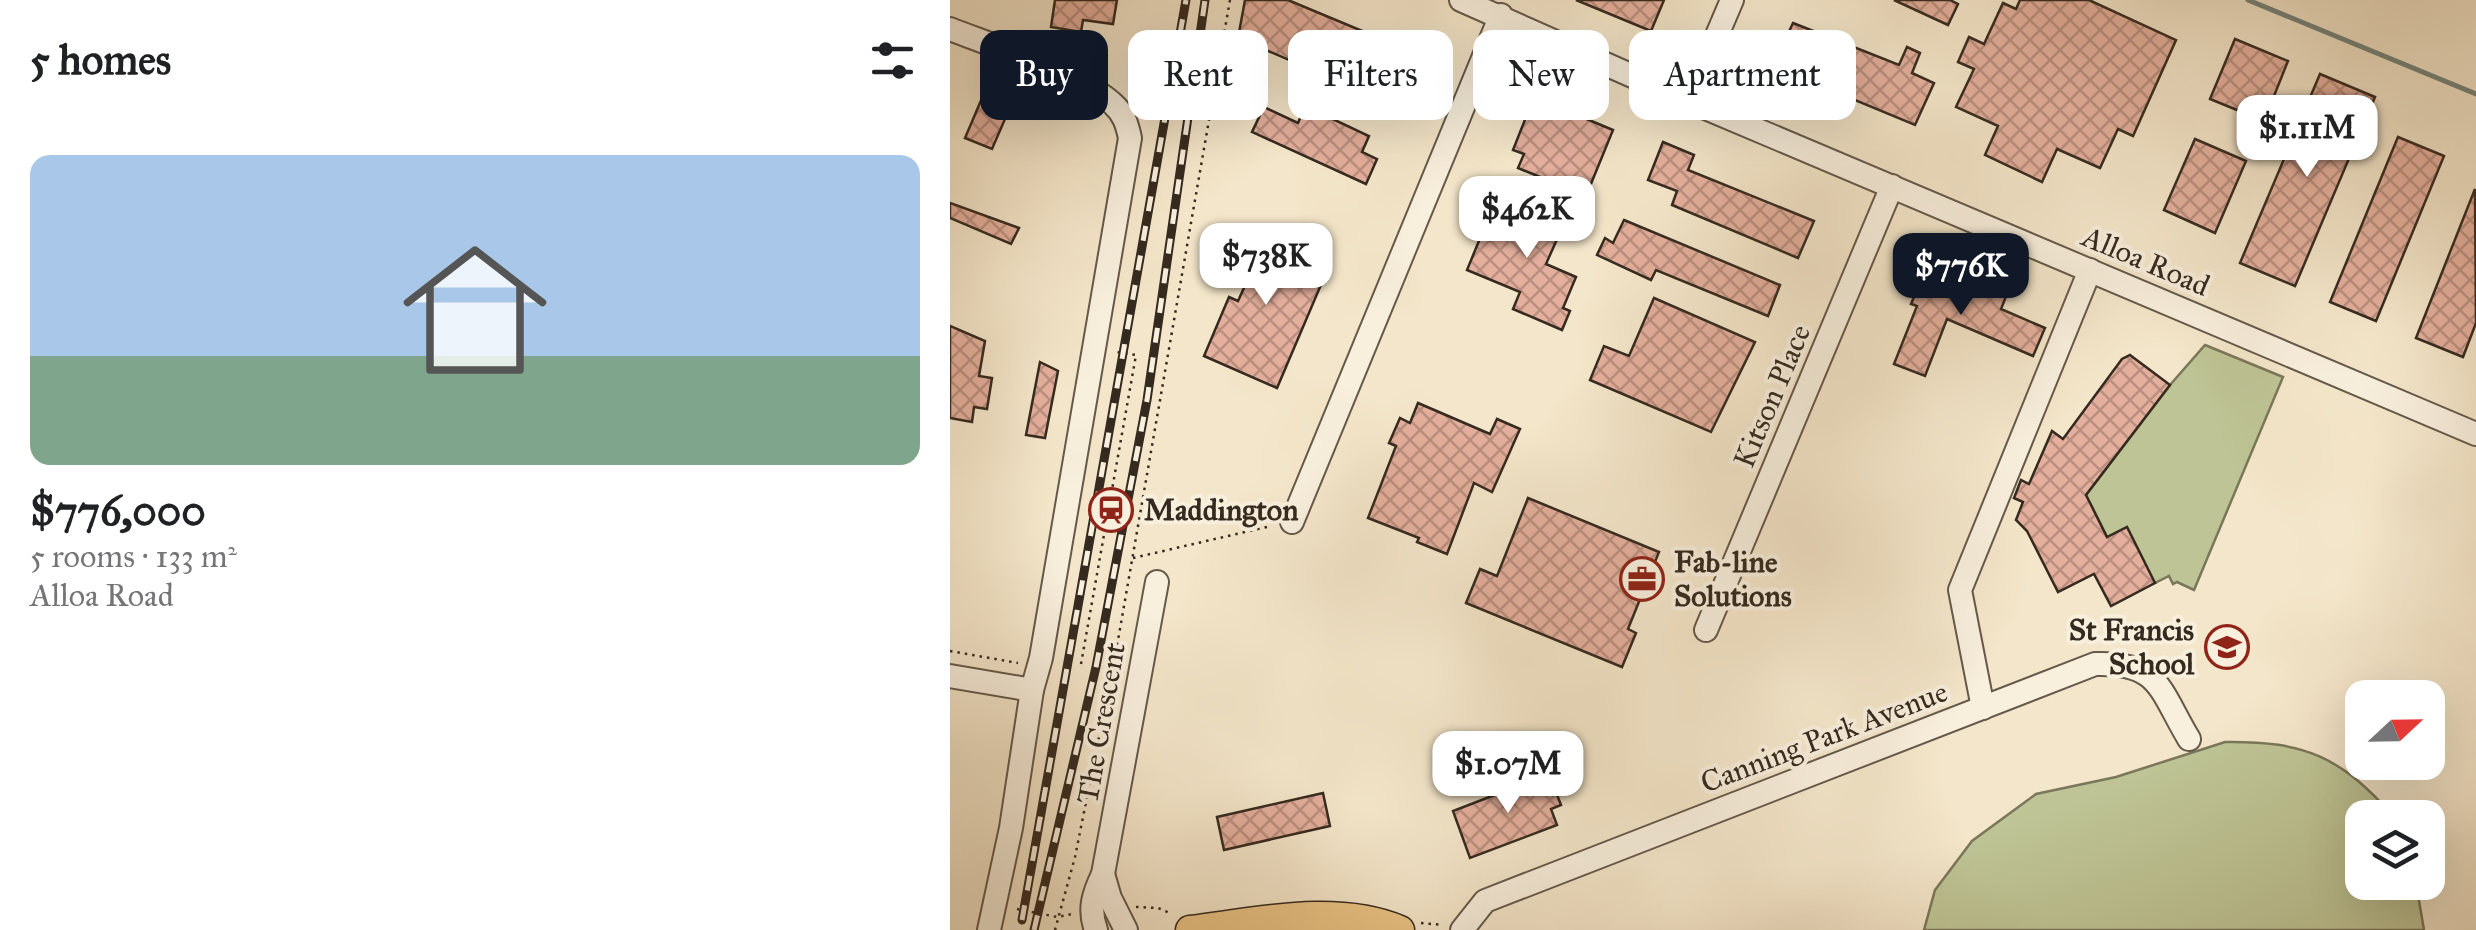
<!DOCTYPE html>
<html lang="en">
<head>
<meta charset="utf-8">
<style>
	:root { --surface:#fff; --page:#f6f6f6; --text:#202124; --muted:#757577; --accent:#111827 }
	body { margin:0; font-family:"IM FELL Great Primer",serif; background:var(--page); color:var(--text); height:100vh; display:flex; flex-direction:column; font-size:38px; white-space:nowrap }
	* { box-sizing:border-box; margin:0 }
	p { font-size:32px; color:var(--muted) }
	.icon { flex:none; width:55px; height:55px; fill:none; stroke:currentColor; stroke-width:2; stroke-linecap:round; stroke-linejoin:round }
	.map { position:relative; flex:1; overflow:hidden }
	.side { display:flex; flex-direction:column; background:var(--surface); width:950px }
	.side>* { flex:none }
	.hud { position:absolute; left:30px; top:30px; width:950px; height:90px; display:flex; gap:20px }
	.needle { width:65px; rotate:68deg }
	.buttons { position:absolute; left:1395px; top:680px; display:grid; gap:20px }
	.buttons a { display:grid; place-items:center; width:100px; height:100px; border-radius:20px; background:var(--surface); box-shadow:0 10px 40px #0002; font-size:50px }
	.price { position:absolute; translate:-50% -85px; padding:0 22px; border-radius:20px; background:#fff; color:#222; font-size:32px; line-height:65px; filter:drop-shadow(0 2px 5px #0008) }
	.price::after { content:''; position:absolute; left:50%; top:60px; width:30px; height:22px; margin-left:-15px; background:inherit; clip-path:polygon(0 0,100% 0,50% 100%) }
	.price.selected { background:var(--accent); color:#fff }
	ul { padding:0; list-style:none }
	li { display:grid; align-content:center; gap:20px; height:530px; padding:0 30px }
	li span { display:grid; place-items:center; height:310px; border-radius:20px; color:#555 }
	li>.icon { margin-inline-start:auto }
	span .icon { width:180px; height:180px; fill:#fffc; stroke-width:1 }
	li b { font-size:42px }
	h2 { display:flex; justify-content:space-between; align-items:center; height:120px; padding:0 30px; font-size:42px }
	.tag { padding:0 35px; border-radius:20px; background:var(--surface); box-shadow:0 10px 40px #0002; font-size:35px; line-height:90px }
	.tag.selected { background:var(--accent); color:#fff }
	main { display:flex; flex:1; min-height:0 }
	.map>svg:first-child { display:block }
	.green { fill:#bec495; stroke:#7a775a; stroke-width:2.5 }
	.lines { fill:none; stroke-linecap:round; stroke-linejoin:round }
	.stream { stroke:#73837b; stroke-width:5 }
	.building { fill:url(#building-cross-hatch); stroke:#352a1f; stroke-width:2.5 }
	.minor-casing { stroke:#65594a; stroke-width:26 }
	.major-casing { stroke:#352a1f; stroke-width:31 }
	.path { stroke:#352a1f; stroke-width:2.5; stroke-dasharray:2.5 5; stroke-linecap:butt }
	.minor { stroke:#f8efdd; stroke-width:22 }
	.major { stroke:#eac385; stroke-width:28 }
	.rail-casing { stroke:#352a1f; stroke-width:9 }
	.rail { stroke:#f8efdd; stroke-width:5; stroke-dasharray:15; stroke-linecap:butt }
	.labels { text-anchor:middle; dominant-baseline:central; stroke-width:8; stroke-linejoin:round; paint-order:stroke }
	.street-label { font-size:30px; fill:#352a1f; stroke:#f8efdd }
	.poi-label { font-size:30px; font-weight:bold; fill:#352a1f; stroke:#f8efdd; text-anchor:start }
</style>
</head>
<body>
<main>
<section class="side">
<h2>5 homes<svg class="icon" aria-label="filters" viewBox="0 0 24 24"><path d="M4 7h16M4 17h16"/><circle cx="9" cy="7" r="2"/><circle cx="15" cy="17" r="2"/></svg></h2>
<ul>
<li><span style="background:linear-gradient(#a9c7e8 65%,#7fa58c 0)"><svg class="icon" aria-label="home" viewBox="0 0 24 24"><path d="M3 11l9-7 9 7M6 9v11h12V9"/></svg></span><div><b>$776,000</b><p>5 rooms · 133 m²</p><p>Alloa Road</p></div></li>
</ul>
</section>
<div class="map">
<svg width="1526" height="930" viewBox="0 0 1526 930">
	<defs>
		<pattern id="building-cross-hatch" width="8" height="8" patternUnits="userSpaceOnUse" patternTransform="scale(2.5)"><rect width="8" height="8" fill="#e4af9c"/><path d="M0 0l8 8M0 8l8-8" fill="none" stroke="#ba8f7f"/></pattern>
	</defs>
	<rect width="100%" height="100%" fill="#f4e6ca"/>
	<filter id="stains"><feTurbulence type="fractalNoise" baseFrequency=".002" numOctaves="4"/><feColorMatrix values="0 0 0 0 .2 0 0 0 0 .09 0 0 0 0 .02 0 0 0 .5 -.17"/></filter>
	<radialGradient id="worn" r=".72"><stop offset=".6" stop-color="#630" stop-opacity="0"/><stop offset="1" stop-color="#630" stop-opacity=".3"/></radialGradient>
	<g class="green">
		<path d="M1255,345L1333,377L1244,590L1227,582L1223,584L1219,576L1205,583L1157,537L1136,495L1220,385Z"/>
		<path d="M1275,742C1356,741 1391,757 1444,817L1412,818V882L1466,883L1474,930H974L985,890L1022,841L1086,794L1166,777Z"/>
	</g>
	<g class="lines">
		<path class="stream" d="M1298,0L1526,94"/>
	</g>
	<g class="building">
		<path d="M105,0H167L163,24L133,20L131,32L101,27Z"/>
		<path d="M295,0H338L465,53L444,105L288,38Z"/>
		<path d="M626,0H714L701,31Z"/>
		<path d="M944,0H1000L1008,4L998,25Z"/>
		<path d="M1070,0H1139L1226,40L1183,136L1168,129L1150,168L1107,149L1092,182L1035,155L1048,126L1006,107L1024,69L1008,62L1019,37L1034,44L1053,3L1066,9Z"/>
		<path d="M843,23L949,65L957,47L970,53L962,73L984,83L965,125L823,66Z"/>
		<path d="M1285,39L1338,61L1314,121L1260,99Z"/>
		<path d="M1370,74L1425,97L1345,286L1290,263Z"/>
		<path d="M38,84L65,96L42,149L15,138Z"/>
		<path d="M584,97L663,130L636,196L568,168L574,154L563,150Z"/>
		<path d="M355,106L419,136L412,152L427,159L416,184L302,132L314,107L348,123Z"/>
		<path d="M1448,137L1494,156L1426,321L1380,302Z"/>
		<path d="M1245,139L1296,161L1265,233L1214,210Z"/>
		<path d="M713,142L744,155L738,170L864,221L848,258L722,205L727,191L698,180Z"/>
		<path d="M1525,189L1526,323L1513,357L1466,338Z"/>
		<path d="M560,194L616,219L596,264L626,277L613,308L620,311L612,330L563,309L570,292L517,270L531,236L540,240Z"/>
		<path d="M0,203L69,228L61,244L0,218Z"/>
		<path d="M674,220L830,285L818,316L706,270L701,280L647,255L655,238L663,243Z"/>
		<path d="M288,225L379,266L327,388L254,356L279,297L288,301L303,268L274,256Z"/>
		<path d="M986,264L1057,294L1051,309L1095,328L1083,356L997,319L975,376L944,364L967,306L961,304L973,276L980,279Z"/>
		<path d="M704,298L805,342L761,432L640,380L654,346L679,356Z"/>
		<path d="M0,326L35,341L29,376L42,378L37,409L24,407L22,422L0,418Z"/>
		<path d="M1180,355L1220,385L1136,495L1157,537L1177,527L1205,583L1161,606L1144,574L1108,592L1077,531L1066,520L1073,502L1064,498L1071,480L1079,484L1102,431L1113,439L1172,359Z"/>
		<path d="M90,362L108,371L95,438L76,435Z"/>
		<path d="M468,403L540,434L547,419L570,429L542,492L524,483L497,554L467,542L469,538L418,518L446,446L439,443L450,418L460,423Z"/>
		<path d="M578,498L709,552L678,629L686,633L672,667L516,603L530,569L547,576Z"/>
		<path d="M599,774L611,805L601,809L607,825L520,858L503,811Z"/>
		<path d="M373,793L380,826L274,850L267,817Z"/>
	</g>
	<g class="lines">
		<g class="minor-casing">
			<g id="minor">
				<path d="M511,0L739,101L1526,434"/>
				<path d="M0,29C43,46 132,75 163,104C174,114 177,124 180,138L91,658L82,690L61,828L39,930"/>
				<path d="M739,101L782,0"/>
				<path d="M342,522L551,15"/>
				<path d="M756,630L942,186"/>
				<path d="M0,676L82,690"/>
				<path d="M1033,708L1010,590L1140,270"/>
				<path d="M153,874L160,898L176,930"/>
				<path d="M146,930C138,909 144,893 153,874L207,582"/>
				<path d="M512,930L535,901L1145,664C1210,662 1209,689 1239,739"/>
			</g>
		</g>
		<g class="major-casing">
			<path id="major" d="M240,930C306,922 387,903 450,930"/>
		</g>
		<g class="path">
			<path d="M183,558L321,526"/>
			<path d="M0,651L68,663"/>
			<path d="M131,664L186,355L166,352"/>
			<path d="M186,907L208,908L222,914"/>
			<path d="M67,909L107,917L122,914"/>
			<path d="M471,923L493,925"/>
			<path d="M105,930L125,857L158,692L167,670V646L280,0"/>
		</g>
		<use href="#minor" class="minor"/>
		<use href="#major" class="major"/>
		<g class="rail-casing">
			<g id="rail">
				<path d="M72,920L236,0"/>
				<path d="M84,930L146,667L197,400L255,0"/>
			</g>
		</g>
		<use href="#rail" class="rail"/>
	</g>
	<defs>
		<g id="station-ring" transform="scale(2.25)"><circle r="9.5" fill="#f8efdd" stroke="#8f2418" stroke-width="1.5"/><path d="M-3-6H3Q5-6 5-4V2Q5 4 3 4L4.5 6H3L1.5 4h-3L-3 6H-4.5L-3 4Q-5 4-5 2V-4Q-5-6-3-6ZM-3.5-4v3h7v-3ZM-3.5 1v1.5H-2V1ZM2 1v1.5H3.5V1Z" fill="#8f2418"/></g>
		<g id="office-ring" transform="scale(2.25)"><circle r="9.5" fill="#f8efdd" stroke="#8f2418" stroke-width="1.5"/><path d="M-6-3h4V-5.5h4V-3h4V5H-6ZM-1-4.5V-3h2v-1.5ZM-6 0V1H6V0Z" fill="#8f2418"/></g>
		<g id="school-ring" transform="scale(2.25)"><circle r="9.5" fill="#f8efdd" stroke="#8f2418" stroke-width="1.5"/><path d="M0-5L7-2L0 1L-7-2ZM-4 1L0 2.5L4 1V4Q0 6-4 4Z" fill="#8f2418"/></g>
	</defs>
	<g fill-rule="evenodd">
		<use href="#station-ring" x="161" y="510"/>
		<use href="#office-ring" x="692" y="579"/>
		<use href="#school-ring" x="1277" y="647"/>
	</g>
	<g class="labels">
		<g class="street-label">
			<text transform="translate(1196 261) rotate(23)">Alloa Road</text>
			<text transform="translate(822 396) rotate(-67)">Kitson Place</text>
			<text transform="translate(151 723) rotate(-80)">The Crescent</text>
			<text transform="translate(874 737) rotate(-21)">Canning Park Avenue</text>
		</g>
		<g class="poi-label">
			<text x="194" y="510">Maddington</text>
			<text x="724" y="562">Fab-line<tspan x="724" dy="34">Solutions</tspan></text>
			<text x="1244" y="630" text-anchor="end">St Francis<tspan x="1244" dy="34">School</tspan></text>
		</g>
	</g>
	<rect width="100%" height="100%" filter="url(#stains)"/>
	<rect width="100%" height="100%" fill="url(#worn)"/>
</svg>
<div class="buttons">
<a><svg class="needle" viewBox="-14 -14 28 28"><path d="M0-13l5 13h-10z" fill="#e53935"/><path d="M0 13l5-13h-10z" fill="#757577"/></svg></a>
<a><svg class="icon" aria-label="layers" viewBox="0 0 24 24"><path d="M12 4l9 5-9 5-9-5zM3 14l9 5 9-5"/></svg></a>
</div>
<b class="price" style="left:1357px;top:180px">$1.11M</b>
<b class="price" style="left:577px;top:261px">$462K</b>
<b class="price" style="left:316px;top:308px">$738K</b>
<b class="price selected" style="left:1011px;top:318px">$776K</b>
<b class="price" style="left:558px;top:816px">$1.07M</b>
<div class="hud">
<a class="tag selected">Buy</a>
<a class="tag">Rent</a>
<a class="tag">Filters</a>
<a class="tag">New</a>
<a class="tag">Apartment</a>
</div>
</div>
</main>
</body>
</html>
